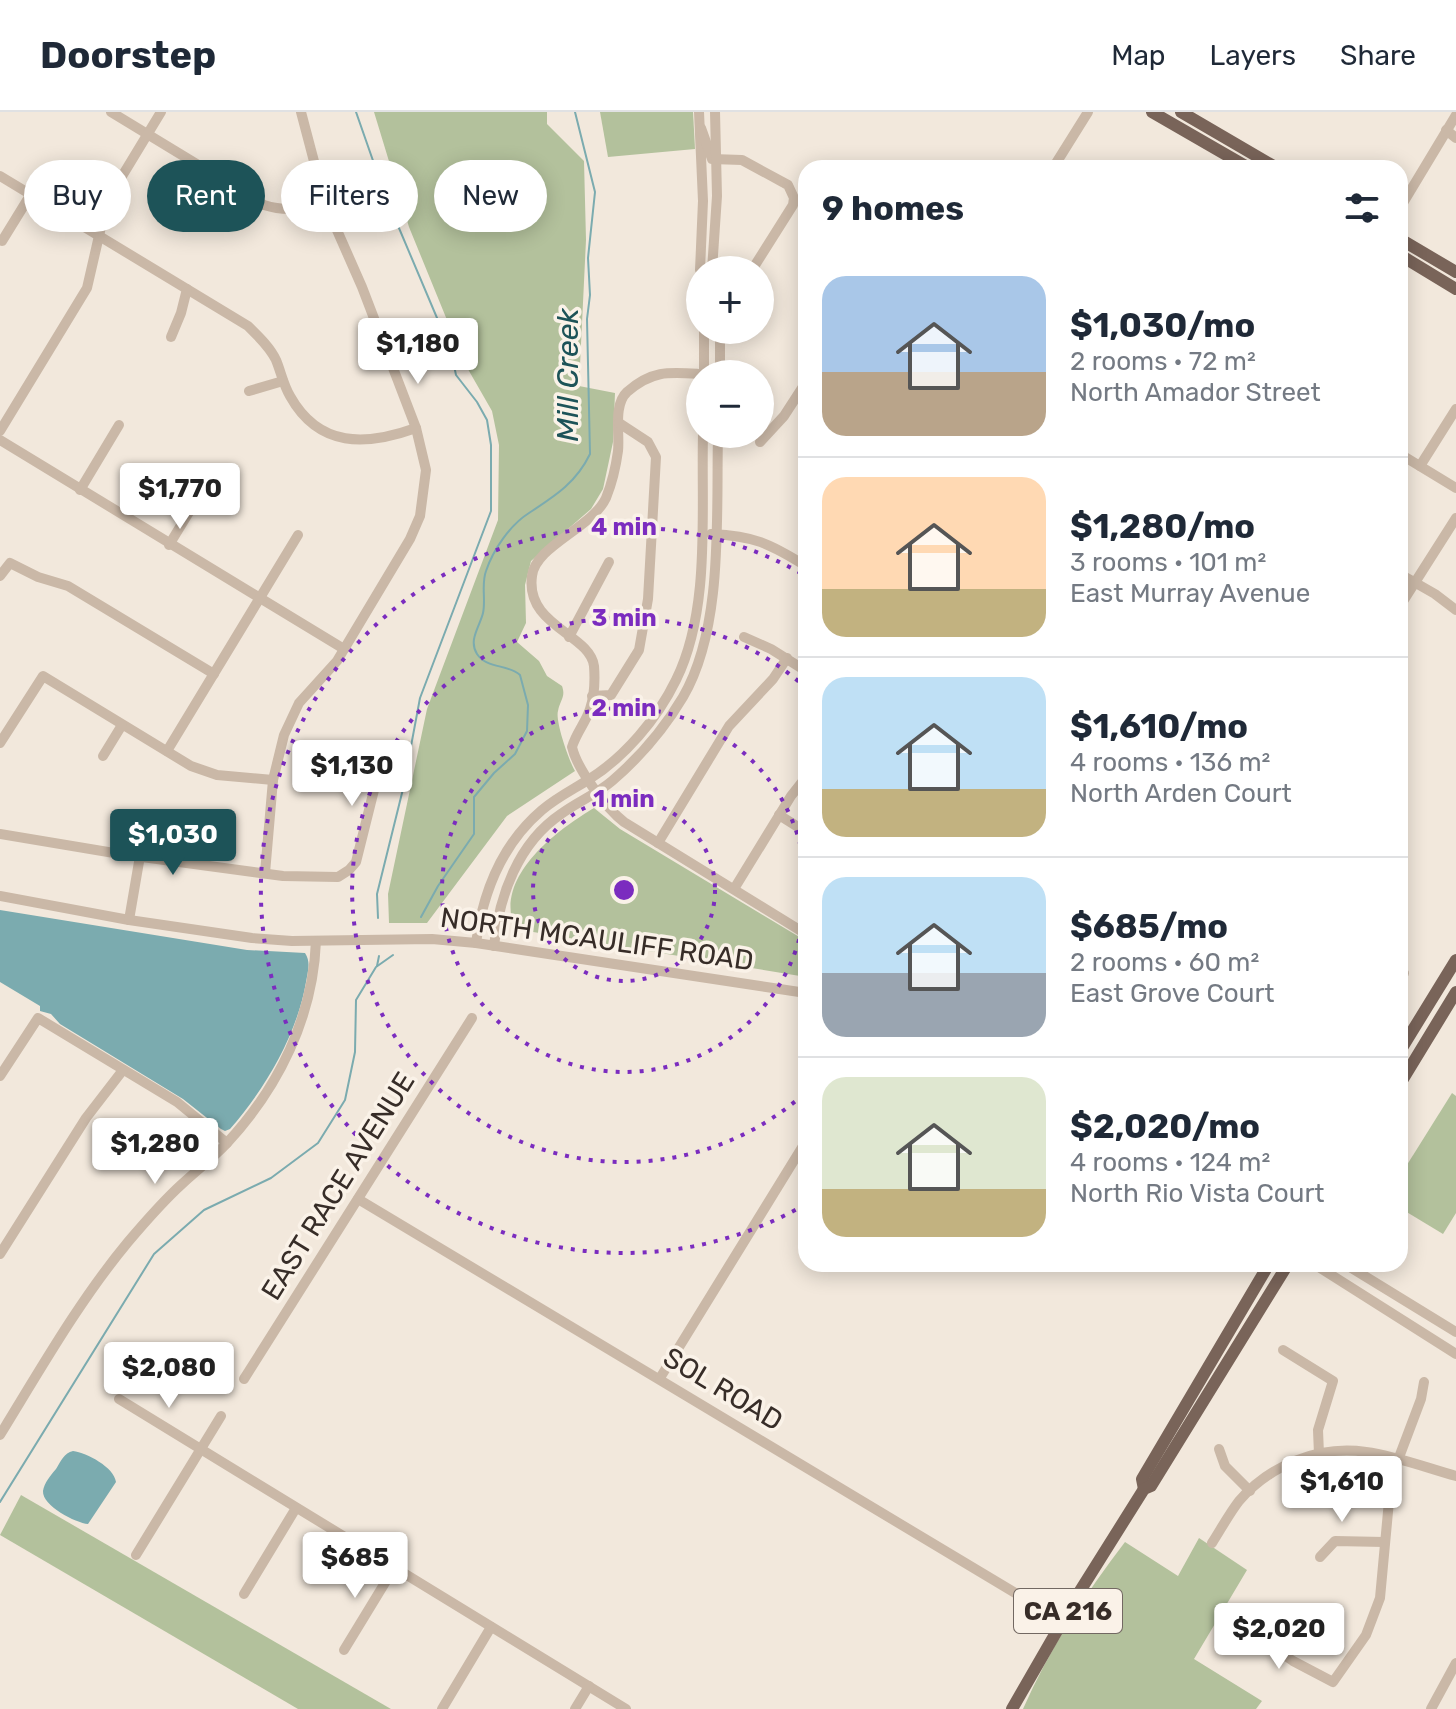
<!DOCTYPE html>
<html lang="en">
<head>
<meta charset="utf-8">
<style>
	:root { --surface:#fff; --page:#f2f2f3; --text:#1f2937; --muted:#747a83; --line:#e0e1e3; --accent:#1d5358 }
	body { margin:0; font-family:Rubik,sans-serif; background:var(--page); color:var(--text); height:100vh; display:flex; flex-direction:column; font-size:30px; white-space:nowrap }
	* { box-sizing:border-box; margin:0 }
	p { font-size:26px; color:var(--muted) }
	.icon { flex:none; width:44px; height:44px; fill:none; stroke:currentColor; stroke-width:2; stroke-linecap:round; stroke-linejoin:round }
	.map { position:relative; flex:1; overflow:hidden }
	.panel { position:absolute; left:798px; top:48px; width:610px; height:1112px; display:flex; flex-direction:column; background:var(--surface); border-radius:24px; box-shadow:0 4px 20px #0003 }
	.panel>* { flex:none }
	.guide { position:absolute; left:24px; top:48px; width:654px; height:72px; display:flex; gap:16px }
	.controls { position:absolute; left:686px; top:144px; display:grid; gap:16px }
	.controls a { display:grid; place-items:center; width:88px; height:88px; border-radius:50%; background:var(--surface); box-shadow:0 4px 20px #0003; font-size:40px }
	.price { position:absolute; translate:-50% -68px; padding:0 18px; border-radius:8px; background:#fff; color:#222; font-size:26px; line-height:52px; filter:drop-shadow(0 2px 4px #0008) }
	.price::after { content:''; position:absolute; left:50%; top:48px; width:24px; height:18px; margin-left:-12px; background:inherit; clip-path:polygon(0 0,100% 0,50% 100%) }
	.price.on { background:var(--accent); color:#fff }
	ul { padding:0; list-style:none }
	li { display:flex; align-items:center; gap:24px; height:200px; padding:0 24px }
	li+li { border-top:2px solid var(--line) }
	li span { display:grid; place-items:center; flex:none; width:224px; height:160px; border-radius:24px; color:#555 }
	li>.icon { margin-inline-start:auto }
	span .icon { width:96px; height:96px; fill:#fffc; stroke-width:1 }
	li b { font-size:34px }
	h2 { display:flex; justify-content:space-between; align-items:center; height:96px; padding:0 24px; font-size:34px }
	.tag { padding:0 28px; border-radius:36px; background:var(--surface); box-shadow:0 4px 20px #0003; font-size:28px; line-height:72px }
	.tag.on { background:var(--accent); color:#fff }
	header { display:flex; align-items:center; gap:48px; box-sizing:border-box; height:112px; padding:0 40px; background:var(--surface); border-bottom:2px solid var(--line) }
	header strong { font-size:38px }
	nav { display:flex; gap:44px; margin-inline-start:auto; font-size:28px }
	.map>svg:first-child { display:block }
	.green { fill:#b3c19c }
	.water { fill:#7babaf }
	.lines { fill:none; stroke-linecap:round; stroke-linejoin:round }
	.stream { stroke:#7babaf; stroke-width:2 }
	.minor { stroke:#cab8a7; stroke-width:10 }
	.major { stroke:#796459; stroke-width:12 }
	.ring { fill:none; stroke:#7b2cbf; stroke-width:4; stroke-dasharray:4 8 }
	.labels { text-anchor:middle; dominant-baseline:central; stroke-width:7; stroke-linejoin:round; paint-order:stroke }
	.shield { fill:#faf2e8; stroke:#726862; stroke-width:2 }
	.shield-label { font-size:26px; font-weight:bold; fill:#372d28 }
	.street-label { font-size:28px; fill:#372d28; stroke:#faf2e8 }
	.water-label { font-size:30px; font-style:italic; fill:#1d5358; stroke:#faf2e8 }
	.centre { fill:#7b2cbf; stroke:#faf2e8; stroke-width:4 }
	.ring-label { font-size:24px; text-anchor:middle; font-weight:bold; fill:#7b2cbf; stroke:#faf2e8; stroke-width:7; stroke-linejoin:round; paint-order:stroke }
</style>
</head>
<body>
<header>
<strong>Doorstep</strong>
<nav><a>Map</a><a>Layers</a><a>Share</a></nav>
</header>
<div class="map">
<svg width="1456" height="1597" viewBox="0 0 1456 1597">
	<rect width="100%" height="100%" fill="#f2e8dc"/>
	<g class="green">
		<path d="M374,0H547V12L584,49L586,128L579,274L615,281L613,330L603,377L591,397L531,449L525,473L526,511L517,530L539,549L547,564L562,574C566,585 560,588 558,599C555,609 569,649 575,659L507,704L427,811H389L388,782L427,597L498,408L499,333L492,299L465,252L409,115Z"/>
		<path d="M600,0H693L695,37L608,45Z"/>
		<path d="M594,696L620,717L806,829V865L515,817C493,765 557,718 594,696Z"/>
		<path d="M1452,981L1456,984V1101L1443,1122L1400,1096V1064Z"/>
		<path d="M21,1383L391,1597H298L0,1423Z"/>
		<path d="M1199,1426L1247,1458L1194,1547L1262,1589L1256,1597H1023C1049,1538 1085,1482 1125,1430L1178,1464Z"/>
	</g>
	<g class="water">
		<path d="M0,798L247,838L305,841C311,850 308,859 306,870C297,923 265,977 230,1017L225,1019L221,1017L183,987L60,912L51,902L40,899V894L0,870Z"/>
		<path d="M73,1339C87,1341 114,1355 116,1370L88,1412C76,1411 42,1394 43,1379C44,1371 51,1363 56,1357C61,1349 64,1341 73,1339Z"/>
	</g>
	<g class="lines">
		<g class="stream">
			<path d="M356,0L385,83L451,239L456,263L477,290L487,308L491,333V399L420,586L403,677L377,782L378,806"/>
			<path d="M421,805L438,774L474,722V685L494,661L515,642L527,619L528,593L520,563C508,552 487,557 477,542C468,528 480,514 483,501C486,488 481,472 486,459C493,438 510,413 529,401C555,384 576,371 590,342L587,207L590,183L588,146L595,80L575,0"/>
			<path d="M377,854L379,844"/>
			<path d="M0,1390L154,1142L204,1098L271,1066L318,1031L345,988L355,940L356,888L376,855L393,843"/>
		</g>
		<g class="minor">
			<path d="M111,0L264,93C286,100 302,97 325,91"/>
			<path d="M699,0L703,89L700,158"/>
			<path d="M701,16L712,47L742,48L788,73L794,86L793,93L752,158"/>
			<path d="M1446,18L1456,26"/>
			<path d="M942,56H944"/>
			<path d="M1053,56L1088,0"/>
			<path d="M0,64L248,214C258,224 270,235 276,248C281,260 283,272 290,284C319,336 366,334 416,316"/>
			<path d="M1400,96L1456,3"/>
			<path d="M2,129L31,82"/>
			<path d="M712,158L717,84L715,0"/>
			<path d="M720,218V262"/>
			<path d="M171,225L181,201L187,177"/>
			<path d="M700,262C669,260 652,258 627,280C613,293 620,322 618,339C616,354 612,371 606,386C592,416 535,434 532,464C525,514 590,522 594,554C595,567 594,585 590,597C586,610 576,621 572,635C577,657 606,696 624,710L806,822"/>
			<path d="M704,262V218"/>
			<path d="M249,279L283,269"/>
			<path d="M0,319L87,176L107,89L161,0"/>
			<path d="M0,328L344,537"/>
			<path d="M760,330L784,304L806,270"/>
			<path d="M1400,342L1456,376"/>
			<path d="M1420,354L1456,297"/>
			<path d="M80,378L119,313"/>
			<path d="M711,422C754,424 769,431 806,454"/>
			<path d="M169,433L208,369"/>
			<path d="M1400,462L1435,482L1456,498"/>
			<path d="M0,464L10,451L38,465L68,474L214,562"/>
			<path d="M1400,494L1456,406"/>
			<path d="M569,525L609,450"/>
			<path d="M744,525L771,537L806,559"/>
			<path d="M592,584L611,583L639,538L648,487L656,345L648,330L619,311"/>
			<path d="M0,631L43,564L191,654L217,663L273,668"/>
			<path d="M167,639L298,423"/>
			<path d="M103,644L122,613"/>
			<path d="M779,703L806,720"/>
			<path d="M0,722L120,742L283,764L338,765L349,758L356,750L380,654L379,640"/>
			<path d="M658,731L729,614L773,567L787,546"/>
			<path d="M265,761L273,668L284,623L299,591L337,549L410,427L420,404L426,358L416,316L362,175L325,91L301,0"/>
			<path d="M734,777L791,684L806,665"/>
			<path d="M0,784L129,808L252,826L292,829L432,827L476,831L806,881"/>
			<path d="M129,808L140,744"/>
			<path d="M476,831C483,780 502,732 542,698C556,686 572,678 588,668C625,645 657,607 676,568C711,497 701,400 703,322"/>
			<path d="M494,834C499,784 518,731 561,702C577,690 597,682 612,669C640,645 664,617 683,585C724,515 716,402 718,322"/>
			<path d="M1400,859L1404,861"/>
			<path d="M0,964L38,906L177,990L227,1031"/>
			<path d="M358,1087L1062,1509"/>
			<path d="M0,1142L86,1006L123,958"/>
			<path d="M1314,1152L1456,1242"/>
			<path d="M1345,1152L1456,1220"/>
			<path d="M1283,1238L1333,1269L1318,1318L1319,1342"/>
			<path d="M660,1266L806,1029"/>
			<path d="M244,1267L472,906"/>
			<path d="M119,1287L626,1597"/>
			<path d="M0,1323C40,1258 79,1189 128,1130C145,1110 162,1090 182,1072C197,1058 213,1046 227,1031C279,975 313,905 316,829"/>
			<path d="M1219,1337L1225,1354L1250,1379"/>
			<path d="M1212,1431C1221,1417 1229,1402 1239,1389C1270,1353 1319,1333 1366,1340C1396,1344 1427,1356 1456,1364"/>
			<path d="M136,1443L221,1304"/>
			<path d="M1320,1445L1335,1429L1384,1430"/>
			<path d="M244,1482L296,1396"/>
			<path d="M1244,1515L1293,1549L1333,1570L1366,1523L1380,1486L1389,1389L1398,1348L1421,1287L1424,1270"/>
			<path d="M344,1538L394,1456"/>
			<path d="M442,1597L491,1515"/>
			<path d="M575,1597L589,1574"/>
			<path d="M1431,1597L1456,1551"/>
		</g>
		<g class="major">
			<path d="M1152,0L1249,56"/>
			<path d="M1181,0L1277,56"/>
			<path d="M1400,127L1456,160"/>
			<path d="M1400,143L1456,177"/>
			<path d="M1400,939L1456,848"/>
			<path d="M1400,972L1456,880"/>
			<path d="M1144,1377L1142,1367L1269,1152"/>
			<path d="M1012,1597L1080,1479L1144,1377L1151,1374L1288,1152"/>
		</g>
	</g>
	<g class="ring">
		<circle cx="624" cy="778" r="91"/>
		<path d="M806 780A182 182 0 1 1 806 776"/>
		<path d="M804 982A272 272 0 1 1 804 574"/>
		<path d="M806 1092A363 363 0 1 1 806 464"/>
	</g>
	<g class="labels">
		<rect class="shield" x="1014" y="1477" width="108" height="44" rx="6"/>
		<g class="shield-label">
			<text x="1068" y="1499">CA 216</text>
		</g>
		<g class="street-label">
			<text transform="translate(597 827) rotate(8)">NORTH MCAULIFF ROAD</text>
			<text transform="translate(338 1074) rotate(-58)">EAST RACE AVENUE</text>
			<text transform="translate(723 1277) rotate(31)">SOL ROAD</text>
		</g>
		<g class="water-label">
			<text transform="translate(568 263) rotate(-90)">Mill Creek</text>
		</g>
	</g>
	<circle cx="624" cy="778" r="12" class="centre"/>
	<g class="ring-label">
		<text x="624" y="423">4 min</text>
		<text x="624" y="514">3 min</text>
		<text x="624" y="604">2 min</text>
		<text x="624" y="695">1 min</text>
	</g>
</svg>
<div class="controls">
<a>+</a>
<a>−</a>
</div>
<b class="price" style="left:418px;top:274px">$1,180</b>
<b class="price" style="left:180px;top:419px">$1,770</b>
<b class="price" style="left:352px;top:696px">$1,130</b>
<b class="price on" style="left:173px;top:765px">$1,030</b>
<b class="price" style="left:155px;top:1074px">$1,280</b>
<b class="price" style="left:169px;top:1298px">$2,080</b>
<b class="price" style="left:1342px;top:1412px">$1,610</b>
<b class="price" style="left:355px;top:1488px">$685</b>
<b class="price" style="left:1279px;top:1559px">$2,020</b>
<div class="guide">
<a class="tag">Buy</a>
<a class="tag on">Rent</a>
<a class="tag">Filters</a>
<a class="tag">New</a>
</div>
<section class="panel">
<h2>9 homes<svg class="icon" aria-label="filters" viewBox="0 0 24 24"><path d="M4 7h16M4 17h16"/><circle cx="9" cy="7" r="2"/><circle cx="15" cy="17" r="2"/></svg></h2>
<ul>
<li><span style="background:linear-gradient(#a9c7e8 60%,#b9a48a 0)"><svg class="icon" aria-label="home" viewBox="0 0 24 24"><path d="M3 11l9-7 9 7M6 9v11h12V9"/></svg></span><div><b>$1,030/mo</b><p>2 rooms · 72 m²</p><p>North Amador Street</p></div></li>
<li><span style="background:linear-gradient(#ffd9b3 70%,#c2b280 0)"><svg class="icon" aria-label="home" viewBox="0 0 24 24"><path d="M3 11l9-7 9 7M6 9v11h12V9"/></svg></span><div><b>$1,280/mo</b><p>3 rooms · 101 m²</p><p>East Murray Avenue</p></div></li>
<li><span style="background:linear-gradient(#bfe0f5 70%,#c2b280 0)"><svg class="icon" aria-label="home" viewBox="0 0 24 24"><path d="M3 11l9-7 9 7M6 9v11h12V9"/></svg></span><div><b>$1,610/mo</b><p>4 rooms · 136 m²</p><p>North Arden Court</p></div></li>
<li><span style="background:linear-gradient(#bfe0f5 60%,#9aa5b1 0)"><svg class="icon" aria-label="home" viewBox="0 0 24 24"><path d="M3 11l9-7 9 7M6 9v11h12V9"/></svg></span><div><b>$685/mo</b><p>2 rooms · 60 m²</p><p>East Grove Court</p></div></li>
<li><span style="background:linear-gradient(#dfe7d0 70%,#c2b280 0)"><svg class="icon" aria-label="home" viewBox="0 0 24 24"><path d="M3 11l9-7 9 7M6 9v11h12V9"/></svg></span><div><b>$2,020/mo</b><p>4 rooms · 124 m²</p><p>North Rio Vista Court</p></div></li>
</ul>
</section>
</div>
</body>
</html>
